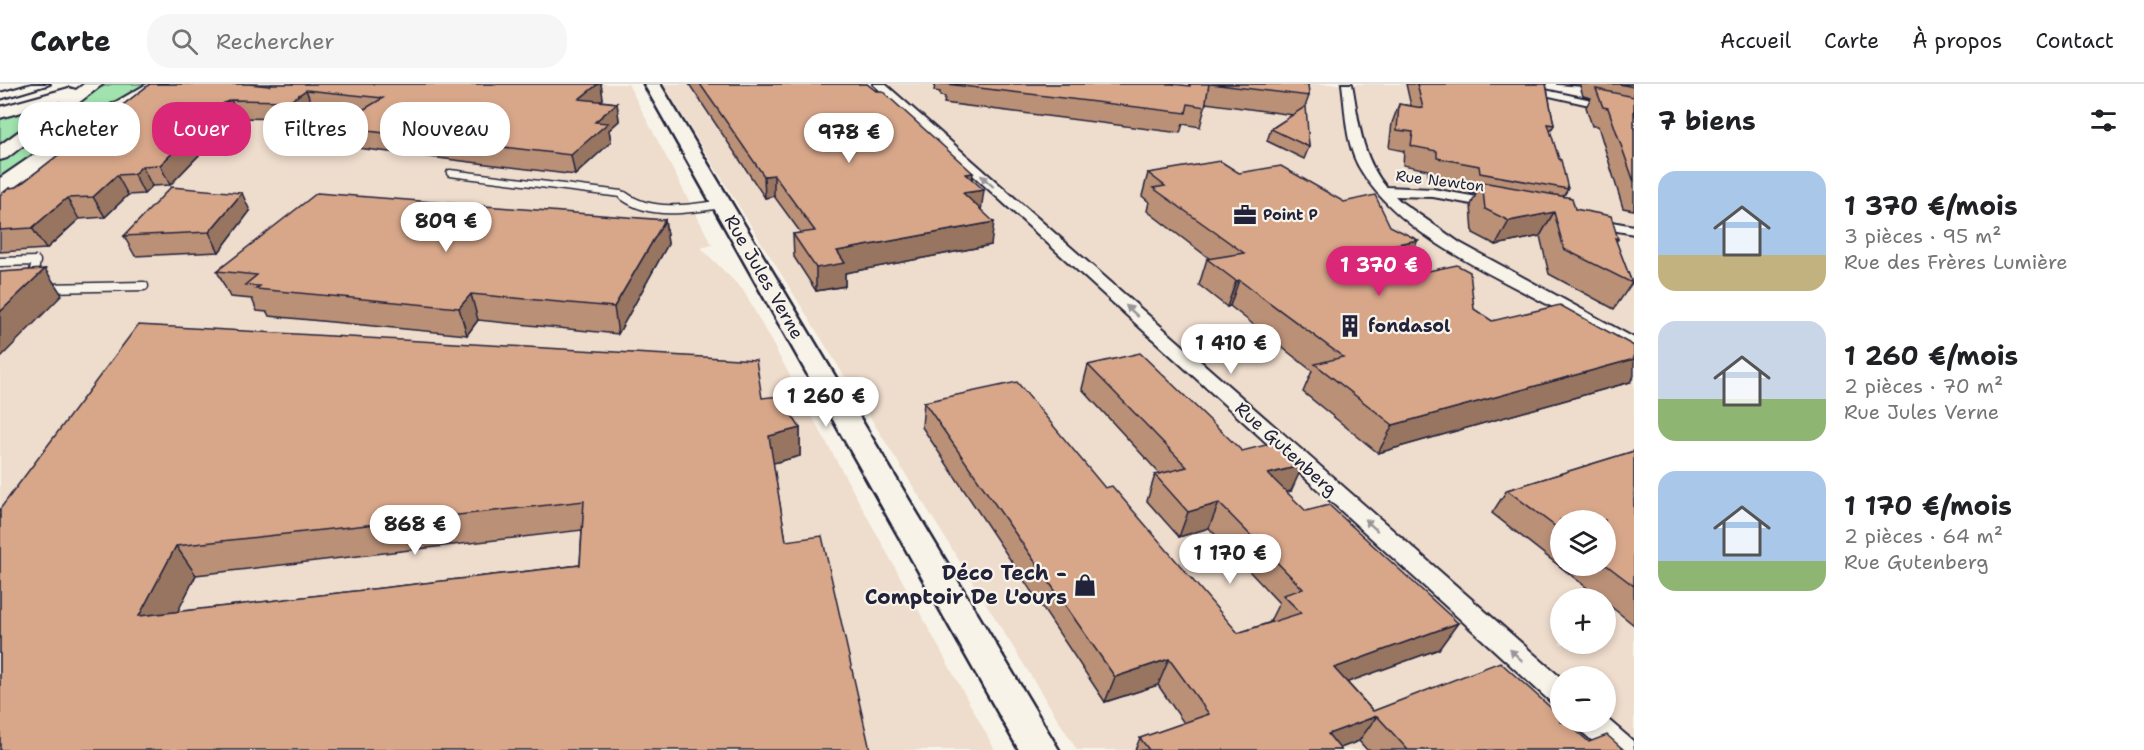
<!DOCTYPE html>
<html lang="fr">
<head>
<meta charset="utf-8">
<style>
	:root { --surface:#fff; --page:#f6f6f6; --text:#202124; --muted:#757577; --line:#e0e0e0; --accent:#db2777 }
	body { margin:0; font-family:"Shantell Sans",sans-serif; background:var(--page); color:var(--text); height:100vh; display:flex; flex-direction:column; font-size:22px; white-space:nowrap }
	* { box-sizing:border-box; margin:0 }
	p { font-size:20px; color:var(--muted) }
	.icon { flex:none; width:33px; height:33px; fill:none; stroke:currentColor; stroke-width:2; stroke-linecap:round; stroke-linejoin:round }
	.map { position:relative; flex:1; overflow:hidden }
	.panel { display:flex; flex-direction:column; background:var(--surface); width:510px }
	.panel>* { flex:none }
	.top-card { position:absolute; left:18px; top:18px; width:570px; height:54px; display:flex; gap:12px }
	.tools { position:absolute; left:1550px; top:426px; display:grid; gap:12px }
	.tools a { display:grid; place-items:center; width:66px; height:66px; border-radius:50%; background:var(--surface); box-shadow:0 3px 9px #0003; font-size:30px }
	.price { position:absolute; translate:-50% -51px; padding:0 14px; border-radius:21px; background:#fff; color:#222; font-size:20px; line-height:39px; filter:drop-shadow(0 2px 3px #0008) }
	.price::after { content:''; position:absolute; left:50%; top:36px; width:18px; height:14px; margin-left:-9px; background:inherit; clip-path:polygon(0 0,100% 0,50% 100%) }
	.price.active { background:var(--accent); color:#fff }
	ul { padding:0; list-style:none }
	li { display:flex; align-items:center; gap:18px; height:150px; padding:0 24px }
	li span { display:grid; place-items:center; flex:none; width:168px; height:120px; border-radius:18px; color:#555 }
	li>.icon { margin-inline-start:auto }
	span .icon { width:72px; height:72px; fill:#fffc; stroke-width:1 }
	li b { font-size:26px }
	h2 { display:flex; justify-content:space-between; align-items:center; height:72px; padding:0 24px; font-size:26px }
	.pill { padding:0 21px; border-radius:24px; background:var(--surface); box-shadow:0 3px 9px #0003; font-size:21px; line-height:54px }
	.pill.active { background:var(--accent); color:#fff }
	header { display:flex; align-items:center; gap:36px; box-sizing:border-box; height:84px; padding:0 30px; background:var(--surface); border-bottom:2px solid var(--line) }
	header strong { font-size:28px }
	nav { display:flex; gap:33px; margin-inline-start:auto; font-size:21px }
	.search { width:420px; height:54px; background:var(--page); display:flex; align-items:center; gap:15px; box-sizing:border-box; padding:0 21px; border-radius:24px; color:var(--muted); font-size:22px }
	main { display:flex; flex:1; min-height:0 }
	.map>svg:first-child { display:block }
	.built { fill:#eedccc; fill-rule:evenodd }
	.green { fill:#a0e3ae; stroke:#618274; stroke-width:1.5 }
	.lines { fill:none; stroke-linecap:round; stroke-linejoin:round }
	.service-far1-casing { stroke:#22223b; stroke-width:9 }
	.service-casing { stroke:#22223b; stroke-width:11 }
	.minor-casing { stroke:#22223b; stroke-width:4 }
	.secondary-casing { stroke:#22223b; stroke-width:5 }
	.primary-casing { stroke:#22223b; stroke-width:4 }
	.service-far1 { stroke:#f7f3e8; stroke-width:6 }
	.service { stroke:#f7f3e8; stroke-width:8 }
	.minor { fill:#f7f3e8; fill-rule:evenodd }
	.secondary { fill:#f7f3e8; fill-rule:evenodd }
	.primary { fill:#f7f3e8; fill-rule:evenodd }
	.wall { fill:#ba9077; stroke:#22223b; stroke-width:1.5; fill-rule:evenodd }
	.shaded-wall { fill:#977561; stroke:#22223b; stroke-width:1.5 }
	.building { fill:#d8a78a; stroke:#22223b; stroke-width:1.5; fill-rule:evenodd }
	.oneway { fill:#97959a }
	.labels { text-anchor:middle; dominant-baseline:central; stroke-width:4.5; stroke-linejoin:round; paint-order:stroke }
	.far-street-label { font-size:15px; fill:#22223b; stroke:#f7f3e8 }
	.far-poi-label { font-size:15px; font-weight:bold; fill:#22223b; stroke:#f7f3e8; text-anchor:start }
	.street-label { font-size:18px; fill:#22223b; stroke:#f7f3e8 }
	.poi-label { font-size:18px; font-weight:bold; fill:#22223b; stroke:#f7f3e8; text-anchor:start }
	.near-poi-label { font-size:21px; font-weight:bold; fill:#22223b; stroke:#f7f3e8; text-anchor:end }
</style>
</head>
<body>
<header>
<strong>Carte</strong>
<div class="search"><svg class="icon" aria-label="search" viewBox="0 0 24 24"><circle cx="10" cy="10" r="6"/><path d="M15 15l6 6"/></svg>Rechercher</div>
<nav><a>Accueil</a><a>Carte</a><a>À propos</a><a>Contact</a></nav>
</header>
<main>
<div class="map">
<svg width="1634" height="666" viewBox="0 0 1634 666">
	<rect width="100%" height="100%" fill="#f7f3e8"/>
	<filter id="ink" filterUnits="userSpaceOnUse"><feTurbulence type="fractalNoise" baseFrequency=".0167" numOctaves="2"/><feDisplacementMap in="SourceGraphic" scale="12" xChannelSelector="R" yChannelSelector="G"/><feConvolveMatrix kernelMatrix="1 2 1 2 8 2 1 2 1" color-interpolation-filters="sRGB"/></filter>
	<g filter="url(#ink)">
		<g class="built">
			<path d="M191,0H628L712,161L701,164L743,206L995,666H0V115L30,91L93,50Z"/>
			<path d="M663,0H1483L1634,32V666H1077ZM1560,436H1605V482H1560ZM1560,514H1605V560H1560ZM1560,592H1605V638H1560Z"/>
		</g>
		<g class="green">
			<path d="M112,0H153C135,9 94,34 77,18L91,6Z"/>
			<path d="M59,16L0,59V32Z"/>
			<path d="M62,36H80L84,39L0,97V76L45,42Z"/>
		</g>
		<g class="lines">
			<g class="service-far1-casing">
				<path id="service-far1" d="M450,89L621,110L626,114"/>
			</g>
			<g class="service-casing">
				<g id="service">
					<path d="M624,112C651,132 690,125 721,120"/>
					<path d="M0,178L36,177L32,198"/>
					<path d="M47,204L144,202"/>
				</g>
			</g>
			<g class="minor-casing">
				<g id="minor">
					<path d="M32,0H50L0,15V9Z"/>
					<path d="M873,0H885L1560,593V622L1551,618Z"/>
					<path d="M1342,0H1352C1359,38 1361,72 1386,103L1433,105L1499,117L1506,121L1499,125L1433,113L1395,112L1401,118L1460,159L1634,254V266C1609,260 1584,240 1562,228C1496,192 1402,153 1362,88C1345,62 1346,29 1342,0Z"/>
					<path d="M1496,0H1517L1634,25V31Z"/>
					<path d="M1589,134L1634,142V150L1584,141L1582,138Z"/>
					<path d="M1605,633L1633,657L1634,666H1603L1581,647L1577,638H1605Z"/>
				</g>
			</g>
			<g class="secondary-casing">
				<path id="secondary" d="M644,0H660L1059,666H1019Z"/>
			</g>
			<g class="primary-casing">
				<g id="primary">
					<path d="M84,0H103L7,74L0,76V61L61,17L0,34V23L69,4L76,6Z"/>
					<path d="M147,0H167L97,45L7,108L0,110V94L83,37Z"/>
				</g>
			</g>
			<use href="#service-far1" class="service-far1"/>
			<use href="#service" class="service"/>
			<use href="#minor" class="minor"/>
			<use href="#secondary" class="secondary"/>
			<use href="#primary" class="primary"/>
		</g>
		<g class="wall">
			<path d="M150,0H601L603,15L601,17L617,19L619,37L609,46L611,58L575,91L341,62L334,43L358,29L313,23L297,35L239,34L232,37L170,101L152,102L144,110L128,111L105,133L79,135L46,165L0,168V111L17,103Z"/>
			<path d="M689,0H867L972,95L991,161L845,189V202L816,207L794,173L793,150L801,149L774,112L765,114Z"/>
			<path d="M935,0H1172L1189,2V0H1308L1309,12L1305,23L1309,63L1304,75L1267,57L1271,45L1293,31L1206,19L1200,43L1183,40L1180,49L944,19L945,13L940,12V8L934,7Z"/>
			<path d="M1406,0H1546L1554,41L1550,48L1568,105L1563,113L1575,125L1618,155L1616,158L1632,199L1614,225L1549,190L1540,152L1496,161L1473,149L1471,121L1476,110L1470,109L1469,102L1428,94V86L1403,81L1404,67L1389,64L1392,39L1399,20L1411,22Z"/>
			<path d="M1556,0H1634V126L1623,124L1598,42H1592L1586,23L1591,14L1583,12L1580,2Z"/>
			<path d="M1148,89H1239L1407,181L1492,237L1630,298L1378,369L1303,308L1312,287L1230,222L1227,223L1199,201L1207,175H1210L1147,127L1149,118L1142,112Z"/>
			<path d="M250,127L219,168L135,172L124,152Z"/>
			<path d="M665,136L668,160L618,250L478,236L467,251L269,232L267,228L257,227L252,215L230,213L217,187Z"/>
			<path d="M1088,281L1242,367L1291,407L1286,408L1439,565L1347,598L1373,627L1589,658L1624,666H1367L1359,657L1340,664L1341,666H1135L1140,654L1184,639L1158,601L1105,618L922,343L924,318L1105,404L1238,549L1271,538L1270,537L1279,519L1209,444L1179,453L1147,417L1155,391L1160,390L1082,305Z"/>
			<path d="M800,344V372L773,379L786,457L0,666V425ZM582,446L580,481L177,528L196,491Z"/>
			<path d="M1634,367V541L1605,518V514H1600L1492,429L1507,406ZM1560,436H1605V482H1560Z"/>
		</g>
		<g class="shaded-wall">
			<path d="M598,0H601L603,15L582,33L579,15Z"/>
			<path d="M306,6L313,23L297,35L290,17Z"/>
			<path d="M231,16L239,34L232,37L170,101L160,81L224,19Z"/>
			<path d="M617,19L619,37L609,46L611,58L575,91L571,71L595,38Z"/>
			<path d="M142,82L152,102L144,110L134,90Z"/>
			<path d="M973,89L970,108L984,106L981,127L960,131L966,90Z"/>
			<path d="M117,91L128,111L105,133L93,113Z"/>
			<path d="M774,91V112L765,114L764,92Z"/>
			<path d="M242,109L250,127L219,168L209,148Z"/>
			<path d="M67,114L79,135L46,165L32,144Z"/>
			<path d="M1554,128L1540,152L1496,161L1509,137Z"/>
			<path d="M665,136L668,160L618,250L614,223Z"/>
			<path d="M994,138L991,161L845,189V202L816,207V184L837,167Z"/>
			<path d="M1418,156L1406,181L1382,163Z"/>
			<path d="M45,185L62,211L0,274V228Z"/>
			<path d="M1239,196L1230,222L1227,223L1236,197Z"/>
			<path d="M471,210L478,236L467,251L459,224Z"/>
			<path d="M1634,275V292L1630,298L1378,369L1393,341Z"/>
			<path d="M800,344V372L770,380L769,352Z"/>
			<path d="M1303,381L1291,407L1257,415L1268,390Z"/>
			<path d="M1219,419L1209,444L1179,453L1188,428Z"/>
			<path d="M176,462L196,491L161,561L139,532Z"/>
			<path d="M1458,539L1439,565L1318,609L1334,584Z"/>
			<path d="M1169,575L1158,601L1105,618L1115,593Z"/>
			<path d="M1377,632L1359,657L1335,666L1328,650Z"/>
		</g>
		<g class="building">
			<path d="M150,0H249L269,2L272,0H598L579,15L617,19L595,38L608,39L571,71L334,43L383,14L306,6L290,17L231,16L224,19L160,81L142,82L134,90L117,91L93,113L67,114L32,144L0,146V111L9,104L17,103Z"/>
			<path d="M700,0H867L876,7H882L973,89L966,90L984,106L963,109L994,138L837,167L845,179L816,184L793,150L815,147L774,91L764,92Z"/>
			<path d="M946,0H1172L1190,2V0H1209L1205,23L1188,20L1186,29Z"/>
			<path d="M1211,0H1308L1309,12Z"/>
			<path d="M1417,0H1546L1554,41L1548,40L1559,75L1561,76L1568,105L1480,89L1479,82L1437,74V67L1411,62L1413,48L1397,46L1399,20L1423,24Z"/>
			<path d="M1619,0H1634V3Z"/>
			<path d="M1596,5L1634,13V98L1608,24L1603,23Z"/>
			<path d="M1306,22L1309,63L1271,45Z"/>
			<path d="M1220,77L1239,89L1281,82L1344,118L1375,111L1390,142L1418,156L1382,163L1419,189L1457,181L1470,188L1474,225L1492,237L1560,221L1634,262V275L1393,341L1315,280L1343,273L1239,196L1236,197L1207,175L1244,169L1153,104L1165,102L1148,89Z"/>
			<path d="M1482,98L1572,114L1575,125L1611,132L1618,155L1615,154L1632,199L1564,165L1554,128L1509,137L1485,125Z"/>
			<path d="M171,103L242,109L209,148L124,152Z"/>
			<path d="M317,109L665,136L614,223L471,210L459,224L256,205L260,202L245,201L257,191L217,187Z"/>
			<path d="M45,185L0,228V188Z"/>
			<path d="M138,241L756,276L762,314L780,312L800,344L769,352L786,457L822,452L870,666H0V425ZM584,417L580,481L139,532L176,462Z"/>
			<path d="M1140,269L1242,367L1278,358L1303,381L1268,390L1306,427L1329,421L1458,539L1334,584L1373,627L1500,578L1560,632V638H1566L1589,658L1607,651L1624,666H1408L1377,632L1328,650L1341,666H1149L1140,654L1209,630L1169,575L1115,593L924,318L1017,298L1105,404L1112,402L1238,549L1301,529L1283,511L1303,505L1219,419L1188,428L1155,391L1187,383L1088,281Z"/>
			<path d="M1634,367V502L1605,480V436H1560V446L1507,406Z"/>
		</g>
		<defs><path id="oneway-solid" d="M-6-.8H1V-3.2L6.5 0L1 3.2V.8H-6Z" transform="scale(1.5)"/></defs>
		<g class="oneway">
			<use href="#oneway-solid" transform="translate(987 97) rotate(-138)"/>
			<use href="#oneway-solid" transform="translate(1132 227) rotate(-138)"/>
			<use href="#oneway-solid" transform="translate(1371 441) rotate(-138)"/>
			<use href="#oneway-solid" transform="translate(1516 571) rotate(-138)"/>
		</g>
	</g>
	<defs>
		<g id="office-bare" transform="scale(1.8)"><path d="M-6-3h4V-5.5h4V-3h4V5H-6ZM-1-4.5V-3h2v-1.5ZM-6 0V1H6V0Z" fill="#22223b" stroke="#f7f3e8" stroke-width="2.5" paint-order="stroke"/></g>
		<g id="building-bare" transform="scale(1.8)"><path d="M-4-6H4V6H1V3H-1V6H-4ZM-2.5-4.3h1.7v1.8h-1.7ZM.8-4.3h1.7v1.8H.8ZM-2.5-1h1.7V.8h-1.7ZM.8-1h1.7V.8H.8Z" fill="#22223b" stroke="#f7f3e8" stroke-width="2.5" paint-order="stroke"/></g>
		<g id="shop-bare" transform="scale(1.8)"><path d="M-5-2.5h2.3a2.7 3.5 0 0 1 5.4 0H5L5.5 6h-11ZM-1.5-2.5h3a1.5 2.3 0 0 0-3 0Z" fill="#22223b" stroke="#f7f3e8" stroke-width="2.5" paint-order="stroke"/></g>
	</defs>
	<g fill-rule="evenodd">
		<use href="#office-bare" x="1245" y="131"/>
		<use href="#building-bare" x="1350" y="242"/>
		<use href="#shop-bare" x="1085" y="501"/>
	</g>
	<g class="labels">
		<g class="far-street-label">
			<text transform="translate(1440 97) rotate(7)">Rue Newton</text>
		</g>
		<g class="far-poi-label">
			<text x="1263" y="131">Point P</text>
		</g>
		<g class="street-label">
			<text transform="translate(764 193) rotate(60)">Rue Jules Verne</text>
			<text transform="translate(1286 365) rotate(42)">Rue Gutenberg</text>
		</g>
		<g class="poi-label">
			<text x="1368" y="242">fondasol</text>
		</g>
		<g class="near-poi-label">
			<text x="1067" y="489">Déco Tech -<tspan x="1067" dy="24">Comptoir De L'ours</tspan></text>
		</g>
	</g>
</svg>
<div class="tools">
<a><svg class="icon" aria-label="layers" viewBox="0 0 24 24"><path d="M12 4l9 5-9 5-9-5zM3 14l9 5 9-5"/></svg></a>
<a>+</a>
<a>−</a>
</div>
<b class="price" style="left:849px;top:80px">978 €</b>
<b class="price" style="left:446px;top:169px">809 €</b>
<b class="price active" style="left:1379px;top:213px">1 370 €</b>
<b class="price" style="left:1231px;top:291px">1 410 €</b>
<b class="price" style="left:826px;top:344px">1 260 €</b>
<b class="price" style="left:415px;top:472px">868 €</b>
<b class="price" style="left:1230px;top:501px">1 170 €</b>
<div class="top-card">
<a class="pill">Acheter</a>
<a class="pill active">Louer</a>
<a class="pill">Filtres</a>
<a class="pill">Nouveau</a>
</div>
</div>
<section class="panel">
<h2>7 biens<svg class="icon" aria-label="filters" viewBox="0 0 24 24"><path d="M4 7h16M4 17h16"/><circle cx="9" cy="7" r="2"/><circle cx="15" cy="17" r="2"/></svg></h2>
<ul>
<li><span style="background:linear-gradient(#a9c7e8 70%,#c2b280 0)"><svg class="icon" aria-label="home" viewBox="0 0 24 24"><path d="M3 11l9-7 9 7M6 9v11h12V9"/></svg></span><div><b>1 370 €/mois</b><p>3 pièces · 95 m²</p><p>Rue des Frères Lumière</p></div></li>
<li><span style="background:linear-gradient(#c9d6e8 65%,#8fb573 0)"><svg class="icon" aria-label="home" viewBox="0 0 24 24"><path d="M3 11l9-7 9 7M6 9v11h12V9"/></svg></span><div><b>1 260 €/mois</b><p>2 pièces · 70 m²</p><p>Rue Jules Verne</p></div></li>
<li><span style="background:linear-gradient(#a9c7e8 75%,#8fb573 0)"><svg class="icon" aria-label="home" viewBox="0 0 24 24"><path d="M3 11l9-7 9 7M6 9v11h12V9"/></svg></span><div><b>1 170 €/mois</b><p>2 pièces · 64 m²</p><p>Rue Gutenberg</p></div></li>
</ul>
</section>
</main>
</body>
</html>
